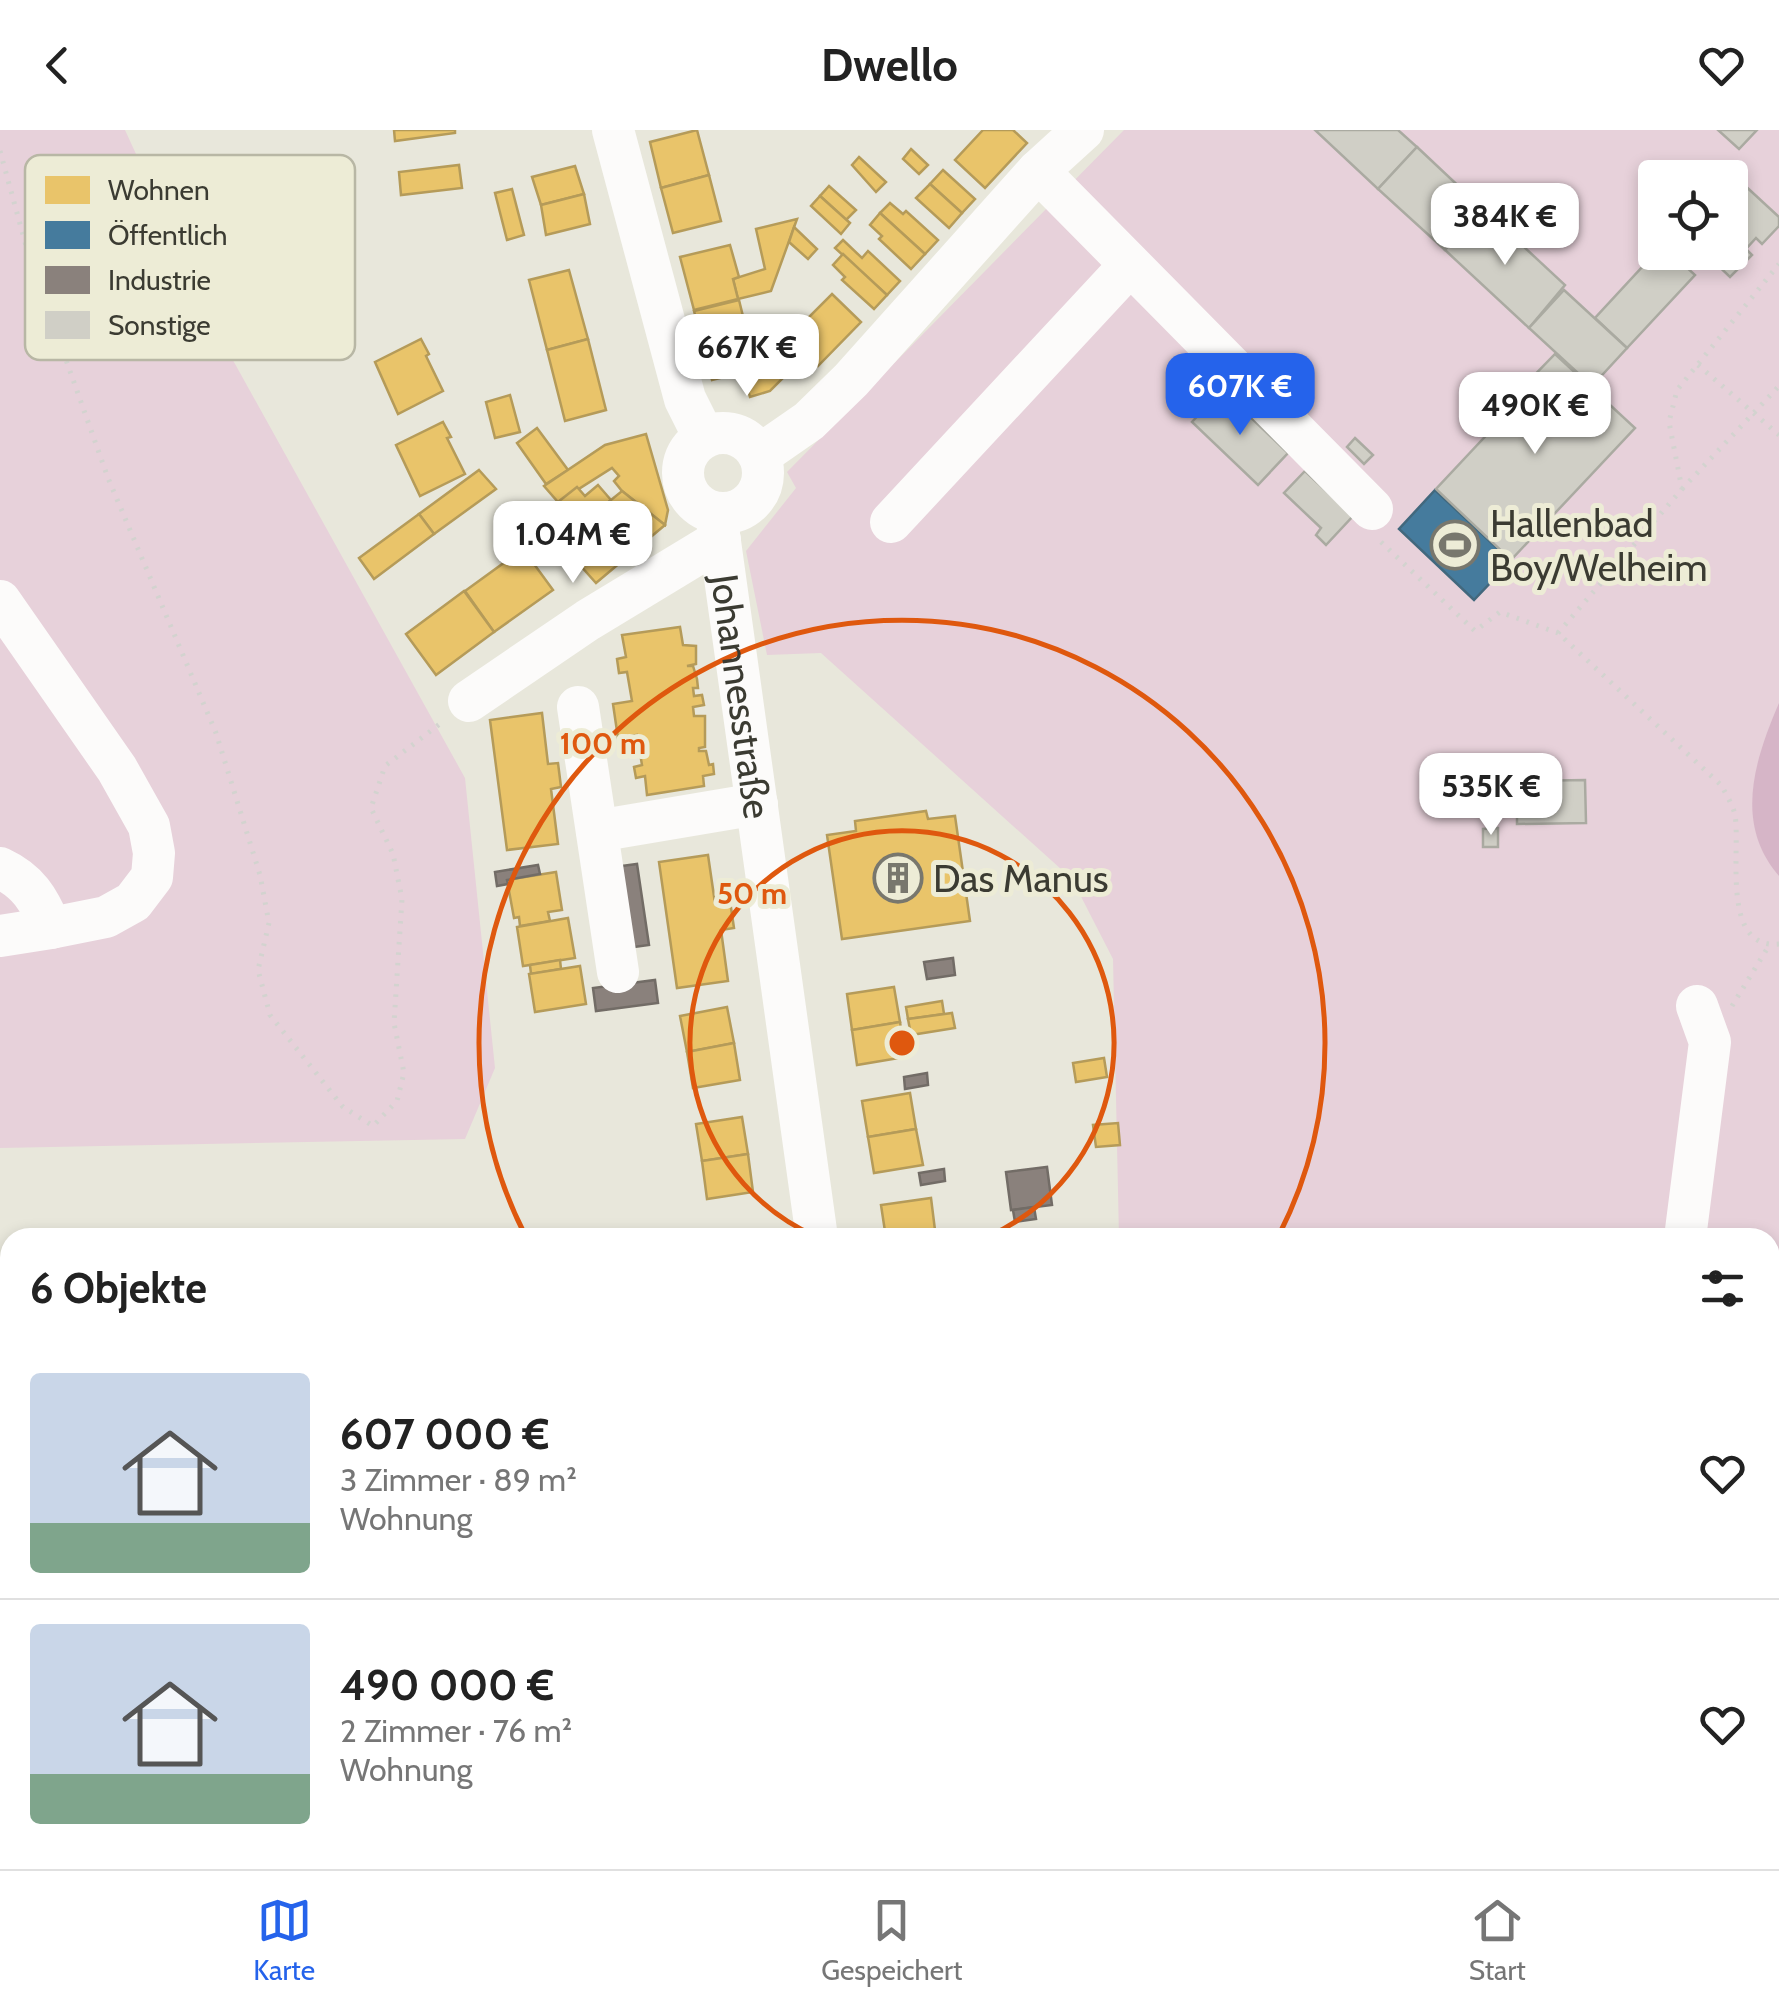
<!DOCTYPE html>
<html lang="de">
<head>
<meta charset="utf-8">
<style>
	:root { --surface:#fff; --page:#f6f6f6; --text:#222; --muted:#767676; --line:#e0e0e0; --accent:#2563eb }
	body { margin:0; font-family:Cabin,sans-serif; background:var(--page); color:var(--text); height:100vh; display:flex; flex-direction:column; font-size:38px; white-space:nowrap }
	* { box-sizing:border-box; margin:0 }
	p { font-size:32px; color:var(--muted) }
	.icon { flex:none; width:55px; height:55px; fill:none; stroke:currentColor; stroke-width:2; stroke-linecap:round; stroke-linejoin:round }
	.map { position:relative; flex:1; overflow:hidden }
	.details { position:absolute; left:0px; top:1098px; width:1780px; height:642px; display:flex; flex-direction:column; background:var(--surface); border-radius:30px 30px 0 0; box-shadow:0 5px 15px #0003 }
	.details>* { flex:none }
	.tools { position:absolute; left:1638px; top:30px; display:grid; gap:20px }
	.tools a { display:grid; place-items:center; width:110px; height:110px; border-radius:10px; background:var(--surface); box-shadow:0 5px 15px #0003; font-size:50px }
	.price { position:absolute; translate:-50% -85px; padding:0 22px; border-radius:20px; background:#fff; color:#222; font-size:32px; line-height:65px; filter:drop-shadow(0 2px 5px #0008) }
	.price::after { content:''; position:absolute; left:50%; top:60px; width:30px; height:22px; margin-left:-15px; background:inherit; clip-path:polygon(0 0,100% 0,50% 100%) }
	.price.current { background:var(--accent); color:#fff }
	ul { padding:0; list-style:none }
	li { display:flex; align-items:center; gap:30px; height:250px; padding:0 30px }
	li+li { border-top:2px solid var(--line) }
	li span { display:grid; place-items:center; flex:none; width:280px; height:200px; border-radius:10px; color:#555 }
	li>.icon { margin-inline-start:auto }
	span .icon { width:120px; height:120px; fill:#fffc; stroke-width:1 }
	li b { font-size:42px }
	h2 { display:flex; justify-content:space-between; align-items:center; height:120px; padding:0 30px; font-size:42px }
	header { display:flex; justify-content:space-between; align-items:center; height:130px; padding:0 30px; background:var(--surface); font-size:45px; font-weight:700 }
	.menu { display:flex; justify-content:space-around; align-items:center; height:140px; border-top:2px solid var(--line); background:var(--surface); font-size:28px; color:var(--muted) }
	.menu a { display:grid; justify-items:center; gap:5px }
	.menu .current { color:var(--accent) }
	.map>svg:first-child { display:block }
	.built { fill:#e4e3cd }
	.green { fill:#e7d1da; fill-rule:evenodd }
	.water { fill:#d6b5c7 }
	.homes { fill:#e9c46a; stroke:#b59b59; stroke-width:2.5 }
	.public { fill:#457b9d; stroke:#42687d; stroke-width:2.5 }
	.industry { fill:#8a817c; stroke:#726c66; stroke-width:2.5 }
	.building { fill:#d0cfc6; stroke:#aaaaa1; stroke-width:2.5 }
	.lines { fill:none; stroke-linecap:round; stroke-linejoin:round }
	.path { stroke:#d3d3cf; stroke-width:5; stroke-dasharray:2.5 8; stroke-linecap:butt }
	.minor { stroke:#fcfbfa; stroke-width:42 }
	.major { stroke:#fcfbfa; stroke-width:52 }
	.ring { fill:none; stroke:#df580e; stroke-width:5 }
	.labels { text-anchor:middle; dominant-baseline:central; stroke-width:10; stroke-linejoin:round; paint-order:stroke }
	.poi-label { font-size:38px; fill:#3b3b32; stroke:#edecd6; text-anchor:start }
	.street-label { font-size:38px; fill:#3b3b32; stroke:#edecd6 }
	.key { fill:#edecd6; stroke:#b8b7a5; stroke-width:2.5 }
	.key-label { font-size:28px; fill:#3b3b32 }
	.centre { fill:#df580e; stroke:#edecd6; stroke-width:5 }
	.ring-label { font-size:30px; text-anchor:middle; font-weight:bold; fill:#df580e; stroke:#edecd6; stroke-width:10; stroke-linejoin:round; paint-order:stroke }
</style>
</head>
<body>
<header><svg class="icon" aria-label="back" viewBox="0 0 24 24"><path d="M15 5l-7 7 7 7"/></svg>Dwello<svg class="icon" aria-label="heart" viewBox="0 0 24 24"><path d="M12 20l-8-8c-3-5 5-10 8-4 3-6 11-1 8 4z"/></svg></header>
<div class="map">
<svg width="1779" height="1739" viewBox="0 0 1779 1739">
	<rect width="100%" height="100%" fill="#e8e7db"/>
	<path class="built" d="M10,1494V1730H1770V1494L1779,1496V1739H0V1496Z"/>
	<g class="green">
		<path d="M0,0H125L219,205L465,648L495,938L465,1009L0,1018Z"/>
		<path d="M1124,0H1779V1401L1770,1400V1108L1119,1107L1113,829L1072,749L821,523L767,525L746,421L796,358L787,342ZM1655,48H1730V122H1655Z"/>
	</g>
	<path class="water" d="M1779,573V746C1734,694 1754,631 1779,573Z"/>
	<g class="homes">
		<path d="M394,0H455V3L395,11Z"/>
		<path d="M697,0L709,45L661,58L650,12Z"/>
		<path d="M983,0H1013L1027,13L985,58L955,30Z"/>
		<path d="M911,19L928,35L919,44L903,29Z"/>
		<path d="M859,27L886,52L876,62L852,35Z"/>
		<path d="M459,35L462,58L401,65L399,42Z"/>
		<path d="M575,36L584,64L541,75L532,47Z"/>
		<path d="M943,40L975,69L962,83L930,54Z"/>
		<path d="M709,45L721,91L673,103L661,58Z"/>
		<path d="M930,54L962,83L949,98L916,68Z"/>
		<path d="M829,56L856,80L846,90L820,66Z"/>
		<path d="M512,59L524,105L507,110L495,63Z"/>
		<path d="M584,64L590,94L546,105L541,75Z"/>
		<path d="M820,66L850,93L841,104L811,76Z"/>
		<path d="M890,73L903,84L906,81L938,110L925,124L880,83Z"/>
		<path d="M880,83L925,124L911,139L879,109L882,106L870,95Z"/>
		<path d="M797,89L771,161L738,169L733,149L765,139L756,99Z"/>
		<path d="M794,97L817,119L808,129L789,112Z"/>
		<path d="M843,110L862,128L868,121L900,151L887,165L835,118Z"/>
		<path d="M730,115L739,147L733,149L738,169L694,180L680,127Z"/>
		<path d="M843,124L887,165L874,179L842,150L845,147L833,135Z"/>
		<path d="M569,140L588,209L547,220L529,150Z"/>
		<path d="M832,164L861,192L818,236L789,207Z"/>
		<path d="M739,170L756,239L712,250L694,181Z"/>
		<path d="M788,206L807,224L770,261L750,267L743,243L756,239Z"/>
		<path d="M421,209L429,224L426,226L443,261L398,284L375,232Z"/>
		<path d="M588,209L606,280L565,291L547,220Z"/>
		<path d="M510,265L520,302L495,308L486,272Z"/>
		<path d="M443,292L451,307L447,308L465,344L420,366L396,315Z"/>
		<path d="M537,298L568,340L546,354L517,313Z"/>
		<path d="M646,304L668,380L665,395L622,361L614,351L619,346L612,338L558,372L544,356L605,315Z"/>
		<path d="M479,340L496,359L434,404L419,384Z"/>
		<path d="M598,355L611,370L579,396L558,372L577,357L585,366Z"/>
		<path d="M622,361L665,395L596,453L554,406L573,390L579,396Z"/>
		<path d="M419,384L434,404L374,449L359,428Z"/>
		<path d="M523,419L553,460L494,502L465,461Z"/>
		<path d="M464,461L494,502L436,545L406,504Z"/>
		<path d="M680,497L683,515L696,516V534L687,536H693L697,549L698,558H693L694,566L702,565L704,575L693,577L694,586H705V617L699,618V621H706L709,635L713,634L714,644L703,646L704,656L647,665L645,646L636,648L634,637L642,635L637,605L618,608L613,574L632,571L627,542L619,543L617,529L626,527L622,505Z"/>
		<path d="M542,583L548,634L558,633L561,657L551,659L558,714L507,720L490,590Z"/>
		<path d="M926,681L928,689L955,686L970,791L842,809L827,705L856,701L855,691Z"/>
		<path d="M708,725L715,773L730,771L734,798L721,800L728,851L677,858L659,732Z"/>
		<path d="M556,742L562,780L548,782L550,791L520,796L519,787L514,788L507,750Z"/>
		<path d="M568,788L575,828L523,836L517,797Z"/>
		<path d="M560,830L561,839L531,844L530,835Z"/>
		<path d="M580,836L586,874L535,882L529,844Z"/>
		<path d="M894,857L900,892L852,900L847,864Z"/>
		<path d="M942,871L944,884L908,889L906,877Z"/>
		<path d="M727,877L734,913L687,922L680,886Z"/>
		<path d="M952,883L955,898L911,905L908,889Z"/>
		<path d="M900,892L905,927L857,935L852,900Z"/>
		<path d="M734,913L740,950L693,958L687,922Z"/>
		<path d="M1104,928L1107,947L1076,952L1073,933Z"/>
		<path d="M910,963L916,999L868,1007L862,971Z"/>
		<path d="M742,987L748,1024L702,1031L696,994Z"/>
		<path d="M1118,993L1120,1015L1096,1017L1093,995Z"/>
		<path d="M916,999L923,1035L874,1043L868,1007Z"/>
		<path d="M748,1024L753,1062L707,1069L702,1031Z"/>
		<path d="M931,1068L936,1108H886L881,1075Z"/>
	</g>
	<path class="public" d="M1435,360L1511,431L1474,470L1399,399Z"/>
	<g class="industry">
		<path d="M637,734L649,815L626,818L614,737Z"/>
		<path d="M538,735L540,744L507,750L508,754L497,756L495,742Z"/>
		<path d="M953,828L955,845L927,849L924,832Z"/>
		<path d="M655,850L658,873L596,881L593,858Z"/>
		<path d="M927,943L928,955L905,959L904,947Z"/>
		<path d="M1047,1037L1052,1075L1011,1080L1006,1042Z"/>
		<path d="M944,1039L945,1051L921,1055L919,1043Z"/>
		<path d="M1034,1077L1036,1089L1015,1092L1013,1080Z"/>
	</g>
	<g class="building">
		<path d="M1315,0H1398L1417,17L1378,59Z"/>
		<path d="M1718,0H1757L1739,19Z"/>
		<path d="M1417,17L1483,79L1445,120L1378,59Z"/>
		<path d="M1727,39L1779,87V96L1762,114L1756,108L1746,119L1752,125L1730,147L1704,122H1730V48H1719Z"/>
		<path d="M1483,79L1565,155L1529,198L1445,120Z"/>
		<path d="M1656,122H1670L1695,145L1627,218L1595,188Z"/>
		<path d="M1564,160L1627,218L1592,256L1529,198Z"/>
		<path d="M1555,224L1635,298L1511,430L1436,359L1525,264L1520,260Z"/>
		<path d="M1222,260L1288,323L1258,355L1192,292Z"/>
		<path d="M1355,308L1373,325L1364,334L1347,317Z"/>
		<path d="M1305,341L1353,386L1326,415L1316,405L1321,398L1284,363Z"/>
		<path d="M1585,650L1586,693L1517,694V651Z"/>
		<path d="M1498,698V717H1483V699Z"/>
	</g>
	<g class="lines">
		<g class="path">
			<path d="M0,21L28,123L108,348L216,603L260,745L269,793L258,840L270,885L343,977L373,996L397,971L404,943L394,893L402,769L393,724L371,678L385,636L441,593"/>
			<path d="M1698,235L1779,305"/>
			<path d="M1682,359L1779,256"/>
			<path d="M1381,412L1475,501L1500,482L1558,503L1722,656C1726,665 1733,675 1735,685C1741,719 1720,820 1779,814"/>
			<path d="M1558,503L1682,359L1669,292L1677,260L1779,134"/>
			<path d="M1732,876L1770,814"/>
		</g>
		<g class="minor">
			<path d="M613,0L685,269L704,307"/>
			<path d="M1038,41L1372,379"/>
			<circle cx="723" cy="343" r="40"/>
			<path d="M760,325L809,291L851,250L1038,41L1083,0"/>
			<path id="s1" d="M716,383L817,1108"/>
			<path d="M891,392L1130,135"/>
			<path d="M0,471L117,639L149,696L154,723L152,747L133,772L106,787L51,798C39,769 28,751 0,738"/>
			<path d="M469,571L588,490L720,410"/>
			<path d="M578,577L618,842"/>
			<path d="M597,701L757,674"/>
			<path d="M0,806L51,798"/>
			<path d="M1685,1108L1710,912L1697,876"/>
			<path d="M10,1205L1,1206L3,1396L10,1436"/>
			<path d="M1229,1730L1234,1739"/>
			<path d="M1026,1739L1037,1730"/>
			<path d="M1272,1739L1294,1730"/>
		</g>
		<g class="major">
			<path d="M1770,1437L1779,1438"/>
			<path d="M0,1443L10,1441"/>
		</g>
	</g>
	<g class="ring">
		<path d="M817 1107A212 212 0 1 1 987 1107"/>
		<path d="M525 1105A423 423 0 1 1 1279 1105"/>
	</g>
	<defs>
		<g id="stadium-ring" transform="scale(2.5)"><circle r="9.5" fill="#edecd6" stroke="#78776d" stroke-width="1.5"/><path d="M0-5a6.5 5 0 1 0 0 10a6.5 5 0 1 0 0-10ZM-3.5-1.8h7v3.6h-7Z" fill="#78776d"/></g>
		<g id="building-ring" transform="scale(2.5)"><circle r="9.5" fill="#edecd6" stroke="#78776d" stroke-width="1.5"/><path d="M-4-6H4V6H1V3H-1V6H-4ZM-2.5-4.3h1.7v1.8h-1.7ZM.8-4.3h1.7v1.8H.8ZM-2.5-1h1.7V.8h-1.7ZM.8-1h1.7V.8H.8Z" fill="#78776d"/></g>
	</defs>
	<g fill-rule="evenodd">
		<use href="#stadium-ring" x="1455" y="415"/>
		<use href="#building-ring" x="898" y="748"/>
	</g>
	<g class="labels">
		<g class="poi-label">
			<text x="1490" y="393">Hallenbad<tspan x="1490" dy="44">Boy/Welheim</tspan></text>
			<text x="933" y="748">Das Manus</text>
		</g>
		<g class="street-label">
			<text stroke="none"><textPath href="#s1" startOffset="185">Johannesstraße</textPath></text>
		</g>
	</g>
	<rect x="25" y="25" width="330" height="205" rx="15" class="key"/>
	<rect x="45" y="46" width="45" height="28" fill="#e9c46a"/>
	<rect x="45" y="91" width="45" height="28" fill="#457b9d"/>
	<rect x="45" y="136" width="45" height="28" fill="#8a817c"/>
	<rect x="45" y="181" width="45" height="28" fill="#d0cfc6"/>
	<g class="key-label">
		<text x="108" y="70">Wohnen</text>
		<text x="108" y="115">Öffentlich</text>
		<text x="108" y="160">Industrie</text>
		<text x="108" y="205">Sonstige</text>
	</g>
	<circle cx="902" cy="913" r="15" class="centre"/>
	<g class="ring-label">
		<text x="603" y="624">100 m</text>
		<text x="752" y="774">50 m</text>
	</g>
</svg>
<div class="tools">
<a><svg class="icon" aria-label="locate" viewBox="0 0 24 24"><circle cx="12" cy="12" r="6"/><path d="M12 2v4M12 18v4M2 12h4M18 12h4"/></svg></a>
</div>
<b class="price" style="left:1505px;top:138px">384K €</b>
<b class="price" style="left:747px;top:269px">667K €</b>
<b class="price current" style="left:1240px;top:308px">607K €</b>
<b class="price" style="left:1535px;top:327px">490K €</b>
<b class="price" style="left:573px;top:456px">1.04M €</b>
<b class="price" style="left:1491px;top:708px">535K €</b>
<section class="details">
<h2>6 Objekte<svg class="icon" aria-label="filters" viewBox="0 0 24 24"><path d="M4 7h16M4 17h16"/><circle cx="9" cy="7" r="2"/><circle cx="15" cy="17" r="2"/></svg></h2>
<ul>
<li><span style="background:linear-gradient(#c9d6e8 75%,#7fa58c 0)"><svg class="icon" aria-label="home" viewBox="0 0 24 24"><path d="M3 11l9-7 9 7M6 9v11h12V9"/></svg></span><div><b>607 000 €</b><p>3 Zimmer · 89 m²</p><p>Wohnung</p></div><svg class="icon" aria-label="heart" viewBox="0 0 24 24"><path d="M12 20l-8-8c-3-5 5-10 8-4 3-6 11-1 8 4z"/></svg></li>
<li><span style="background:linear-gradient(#c9d6e8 75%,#7fa58c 0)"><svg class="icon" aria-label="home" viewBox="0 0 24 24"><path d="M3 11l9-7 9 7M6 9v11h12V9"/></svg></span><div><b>490 000 €</b><p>2 Zimmer · 76 m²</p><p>Wohnung</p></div><svg class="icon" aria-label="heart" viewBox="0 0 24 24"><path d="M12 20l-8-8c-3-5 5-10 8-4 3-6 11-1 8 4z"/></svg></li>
</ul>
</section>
</div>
<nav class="menu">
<a class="current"><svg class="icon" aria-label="map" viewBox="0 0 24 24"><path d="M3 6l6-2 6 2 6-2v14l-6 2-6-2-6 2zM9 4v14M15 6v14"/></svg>Karte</a>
<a><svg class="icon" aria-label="saved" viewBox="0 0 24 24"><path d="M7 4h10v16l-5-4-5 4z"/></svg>Gespeichert</a>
<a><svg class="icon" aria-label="home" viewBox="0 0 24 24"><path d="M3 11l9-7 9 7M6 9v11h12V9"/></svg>Start</a>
</nav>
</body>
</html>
